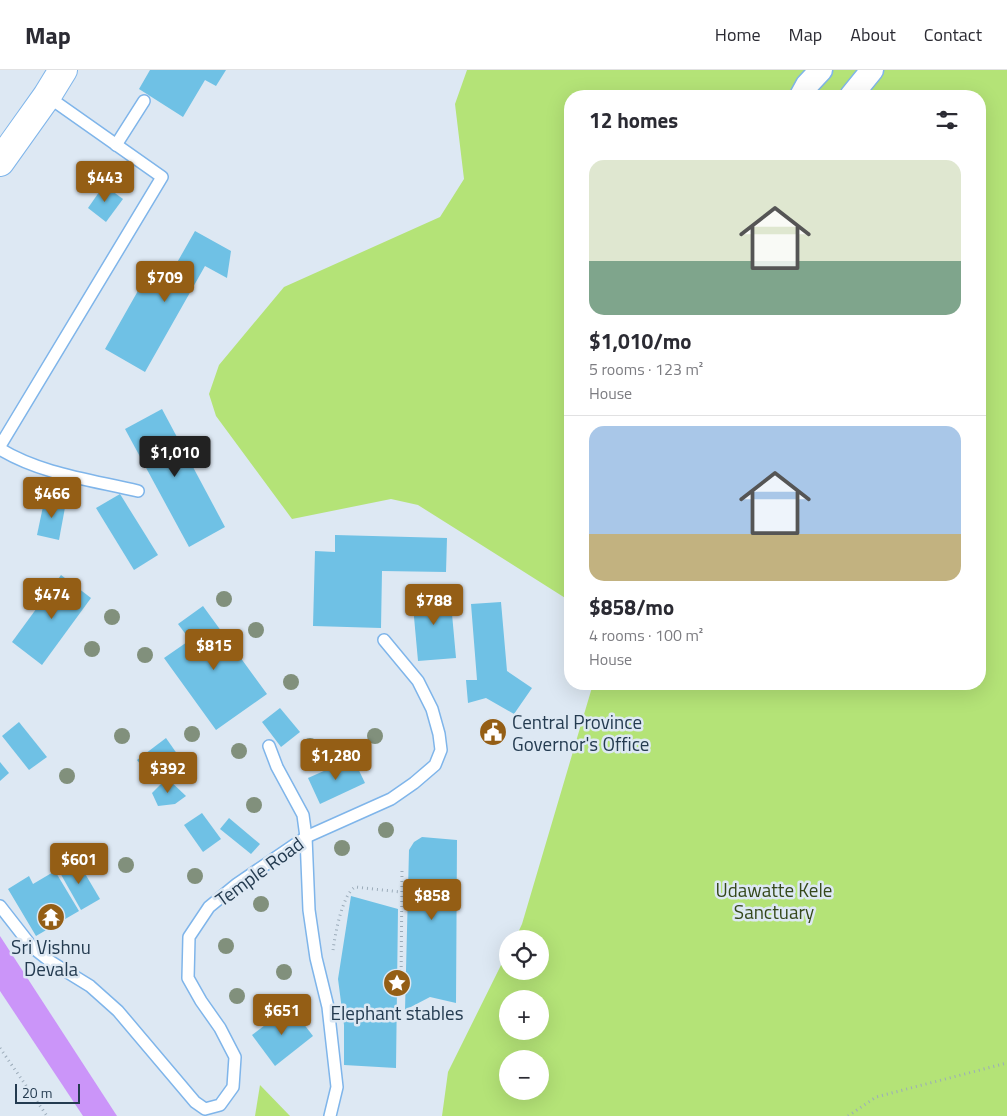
<!DOCTYPE html>
<html lang="en">
<head>
<meta charset="utf-8">
<style>
	:root { --surface:#fff; --page:#f7f7f7; --text:#2b2b33; --muted:#7c7c81; --line:#e1e1e2; --accent:#945e15 }
	body { margin:0; font-family:"Titillium Web",sans-serif; background:var(--page); color:var(--text); height:100vh; display:flex; flex-direction:column; font-size:19px; white-space:nowrap }
	* { box-sizing:border-box; margin:0 }
	p { font-size:16px; color:var(--muted) }
	.icon { flex:none; width:28px; height:28px; fill:none; stroke:currentColor; stroke-width:2; stroke-linecap:round; stroke-linejoin:round }
	.map { position:relative; flex:1; overflow:hidden }
	.side { position:absolute; left:564px; top:20px; width:422px; height:600px; display:flex; flex-direction:column; background:var(--surface); border-radius:20px; box-shadow:0 5px 20px #0002 }
	.side>* { flex:none }
	.buttons { position:absolute; left:499px; top:860px; display:grid; gap:10px }
	.buttons a { display:grid; place-items:center; width:50px; height:50px; border-radius:50%; background:var(--surface); box-shadow:0 5px 20px #0002; font-size:25px }
	.scale { position:absolute; left:15px; bottom:12px; width:65px; box-sizing:border-box; padding-left:5px; border:2px solid #243b50; border-top:0; font-size:14px; line-height:18px; white-space:nowrap; color:#243b50; -webkit-text-stroke:4px #dde8f3; paint-order:stroke }
	.price { position:absolute; translate:-50% -42px; padding:0 11px; border-radius:5px; background:var(--accent); color:#fff; font-size:16px; line-height:32px; filter:drop-shadow(0 1px 2px #0008) }
	.price::after { content:''; position:absolute; left:50%; top:30px; width:15px; height:11px; margin-left:-8px; background:inherit; clip-path:polygon(0 0,100% 0,50% 100%) }
	.price.active { background:#222; color:#fff }
	ul { padding:0; list-style:none }
	li { display:grid; align-content:center; gap:10px; height:265px; padding:0 25px }
	li+li { border-top:1px solid var(--line) }
	li span { display:grid; place-items:center; height:155px; border-radius:15px; color:#555 }
	li>.icon { margin-inline-start:auto }
	span .icon { width:90px; height:90px; fill:#fffc; stroke-width:1 }
	li b { font-size:21px }
	h2 { display:flex; justify-content:space-between; align-items:center; height:60px; padding:0 25px; font-size:21px }
	header { display:flex; align-items:center; gap:30px; box-sizing:border-box; height:70px; padding:0 25px; background:var(--surface); border-bottom:1px solid var(--line) }
	header strong { font-size:24px }
	nav { display:flex; gap:28px; margin-inline-start:auto; font-size:18px }
	.map>svg:first-child { display:block }
	.green { fill:#b4e377; fill-rule:evenodd }
	.water { fill:#cb95f9 }
	.building { fill:#6fc1e5 }
	.lines { fill:none; stroke-linecap:round; stroke-linejoin:round }
	.lane-casing { stroke:#7fb5ea; stroke-width:14 }
	.street-casing { stroke:#7fb5ea; stroke-width:25 }
	.secondary-casing { stroke:#7fb5ea; stroke-width:30 }
	.path { stroke:#9cacba; stroke-width:3; stroke-dasharray:1 4; stroke-linecap:butt }
	.lane { stroke:#fff; stroke-width:11 }
	.street { stroke:#fff; stroke-width:22 }
	.secondary { stroke:#fff; stroke-width:28 }
	.tree { fill:#81907c }
	.labels { text-anchor:middle; dominant-baseline:central; stroke-width:5; stroke-linejoin:round; paint-order:stroke }
	.poi-label { font-size:19px; fill:#243b50; stroke:#dde8f3 }
	.street-label { font-size:19px; fill:#243b50; stroke:#dde8f3 }
	.park-label { font-size:19px; fill:#35481b; stroke:#dde8f3 }
</style>
</head>
<body>
<header>
<strong>Map</strong>
<nav><a>Home</a><a>Map</a><a>About</a><a>Contact</a></nav>
</header>
<div class="map">
<svg width="1007" height="1046" viewBox="0 0 1007 1046">
	<rect width="100%" height="100%" fill="#dde8f3"/>
	<g class="green">
		<path d="M467,0H1007V1046H442L448,1002L507,883L508,901H540V869H515L522,854L593,614H980V26H570V531L418,435L391,429L292,449L216,346L209,324L219,295L284,217L440,147L464,109L455,34ZM508,929H540V961H508ZM508,989H540V1021H508Z"/>
		<path d="M260,1015L290,1046H255Z"/>
	</g>
	<path class="water" d="M0,866L117,1046H83L0,921Z"/>
	<g class="building">
		<path d="M150,0H226L216,16L205,10L183,47L139,19Z"/>
		<path d="M104,115L123,129L106,152L88,138Z"/>
		<path d="M195,161L231,181L227,208L205,196L145,302L105,279L139,219H162Z"/>
		<path d="M162,339L225,457L189,477L125,359Z"/>
		<path d="M120,424L158,485L134,500L96,438Z"/>
		<path d="M45,427L66,432L59,470L37,465Z"/>
		<path d="M335,465L447,468L446,502L382,501L381,558L313,556L315,481L335,482Z"/>
		<path d="M61,505L91,528L42,595L12,572Z"/>
		<path d="M450,522L456,588L418,591L412,525Z"/>
		<path d="M501,532L507,601L532,618L514,644L486,628L468,633L466,610H477L471,534Z"/>
		<path d="M203,536L267,624L216,660L164,588L190,570L178,554Z"/>
		<path d="M280,638L300,662L281,677L262,652Z"/>
		<path d="M19,652L47,687L29,700L2,666Z"/>
		<path d="M166,668L180,688L153,710L137,690Z"/>
		<path d="M353,688L365,713L320,734L308,708Z"/>
		<path d="M0,692L9,703L0,711Z"/>
		<path d="M167,708L186,726L175,734L158,736L152,723Z"/>
		<path d="M202,743L221,769L203,782L184,755Z"/>
		<path d="M229,748L260,774L251,784L220,759Z"/>
		<path d="M422,767L457,770L456,933L430,927L405,940L409,780L414,772Z"/>
		<path d="M77,790L100,829L81,840L59,801Z"/>
		<path d="M55,801L79,841L36,866L8,819L29,806L33,814Z"/>
		<path d="M351,826L398,839L396,998L344,995V955L338,909Z"/>
		<path d="M290,936L313,966L275,996L252,965Z"/>
	</g>
	<g class="lines">
		<g class="lane-casing">
			<g id="lane">
				<path d="M116,75L144,31"/>
				<path d="M0,376L162,107L47,26"/>
				<path d="M0,379C41,404 92,410 138,421"/>
				<path d="M269,676L277,697L303,745L306,767L309,840L316,888L328,937L337,1017L330,1046"/>
				<path d="M0,836L32,877L51,892L90,916L118,941L195,1032L205,1039L220,1035L233,1017L235,987L220,958L201,931L188,908L189,867L209,837L237,814L306,767L391,729L414,713L435,695L441,680L439,664L432,639L418,611L384,570"/>
			</g>
		</g>
		<g class="street-casing">
			<g id="street">
				<path d="M801,26L807,15L821,0"/>
				<path d="M851,26L872,0"/>
			</g>
		</g>
		<g class="secondary-casing">
			<path id="secondary" d="M0,92L47,26L63,0"/>
		</g>
		<g class="path">
			<path d="M333,880C335,865 342,825 355,817L401,822"/>
			<path d="M401,922L402,798"/>
			<path d="M0,978L47,1046"/>
			<path d="M848,1046L876,1027L1007,993"/>
		</g>
		<use href="#lane" class="lane"/>
		<use href="#street" class="street"/>
		<use href="#secondary" class="secondary"/>
	</g>
	<g class="tree">
		<circle cx="224" cy="529" r="8"/>
		<circle cx="112" cy="547" r="8"/>
		<circle cx="256" cy="560" r="8"/>
		<circle cx="92" cy="579" r="8"/>
		<circle cx="145" cy="585" r="8"/>
		<circle cx="291" cy="612" r="8"/>
		<circle cx="192" cy="664" r="8"/>
		<circle cx="122" cy="666" r="8"/>
		<circle cx="375" cy="666" r="8"/>
		<circle cx="310" cy="676" r="8"/>
		<circle cx="239" cy="681" r="8"/>
		<circle cx="67" cy="706" r="8"/>
		<circle cx="254" cy="735" r="8"/>
		<circle cx="386" cy="760" r="8"/>
		<circle cx="342" cy="778" r="8"/>
		<circle cx="126" cy="795" r="8"/>
		<circle cx="195" cy="806" r="8"/>
		<circle cx="261" cy="834" r="8"/>
		<circle cx="226" cy="876" r="8"/>
		<circle cx="284" cy="902" r="8"/>
		<circle cx="237" cy="926" r="8"/>
	</g>
	<defs>
		<g id="civic-disc" transform="scale(1.4375)"><circle r="9.5" fill="#945e15" stroke="#dde8f3"/><path d="M-.6-6.5H3V-4.5H.6V-3L4-1V1h2V6H-6V1h2V-1L-.6-3ZM-1.2 2.5V6h2.4V2.5Z" fill="#fff"/></g>
		<g id="temple-disc" transform="scale(1.4375)"><circle r="9.5" fill="#945e15" stroke="#dde8f3"/><path d="M0-6L5-2H3V0L6.5 2.5H4V6H1.5V3h-3V6H-4V2.5H-6.5L-3 0V-2H-5Z" fill="#fff"/></g>
		<g id="sight-disc" transform="scale(1.4375)"><circle r="9.5" fill="#945e15" stroke="#dde8f3"/><path d="M0-6L1.8-2.2L6-1.7L2.9 1.2L3.7 5.4L0 3.3L-3.7 5.4L-2.9 1.2L-6-1.7L-1.8-2.2Z" fill="#fff"/></g>
	</defs>
	<g fill-rule="evenodd">
		<use href="#civic-disc" x="493" y="662"/>
		<use href="#temple-disc" x="51" y="847"/>
		<use href="#sight-disc" x="397" y="913"/>
	</g>
	<g class="labels">
		<g class="poi-label">
			<text x="512" y="651" text-anchor="start">Central Province<tspan x="512" dy="22">Governor's Office</tspan></text>
			<text x="51" y="876">Sri Vishnu<tspan x="51" dy="22">Devala</tspan></text>
			<text x="397" y="942">Elephant stables</text>
		</g>
		<g class="street-label">
			<text transform="translate(259 801) rotate(-36)">Temple Road</text>
		</g>
		<g class="park-label">
			<text x="774" y="819">Udawatte Kele<tspan x="774" dy="22">Sanctuary</tspan></text>
		</g>
	</g>
</svg>
<div class="buttons">
<a><svg class="icon" aria-label="locate" viewBox="0 0 24 24"><circle cx="12" cy="12" r="6"/><path d="M12 2v4M12 18v4M2 12h4M18 12h4"/></svg></a>
<a>+</a>
<a>−</a>
</div>
<div class="scale">20 m</div>
<b class="price" style="left:105px;top:133px">$443</b>
<b class="price" style="left:165px;top:233px">$709</b>
<b class="price active" style="left:175px;top:408px">$1,010</b>
<b class="price" style="left:52px;top:449px">$466</b>
<b class="price" style="left:52px;top:550px">$474</b>
<b class="price" style="left:434px;top:556px">$788</b>
<b class="price" style="left:214px;top:601px">$815</b>
<b class="price" style="left:336px;top:711px">$1,280</b>
<b class="price" style="left:168px;top:724px">$392</b>
<b class="price" style="left:79px;top:815px">$601</b>
<b class="price" style="left:432px;top:851px">$858</b>
<b class="price" style="left:282px;top:966px">$651</b>
<section class="side">
<h2>12 homes<svg class="icon" aria-label="filters" viewBox="0 0 24 24"><path d="M4 7h16M4 17h16"/><circle cx="9" cy="7" r="2"/><circle cx="15" cy="17" r="2"/></svg></h2>
<ul>
<li><span style="background:linear-gradient(#dfe7d0 65%,#7fa58c 0)"><svg class="icon" aria-label="home" viewBox="0 0 24 24"><path d="M3 11l9-7 9 7M6 9v11h12V9"/></svg></span><div><b>$1,010/mo</b><p>5 rooms · 123 m²</p><p>House</p></div></li>
<li><span style="background:linear-gradient(#a9c7e8 70%,#c2b280 0)"><svg class="icon" aria-label="home" viewBox="0 0 24 24"><path d="M3 11l9-7 9 7M6 9v11h12V9"/></svg></span><div><b>$858/mo</b><p>4 rooms · 100 m²</p><p>House</p></div></li>
</ul>
</section>
</div>
</body>
</html>
